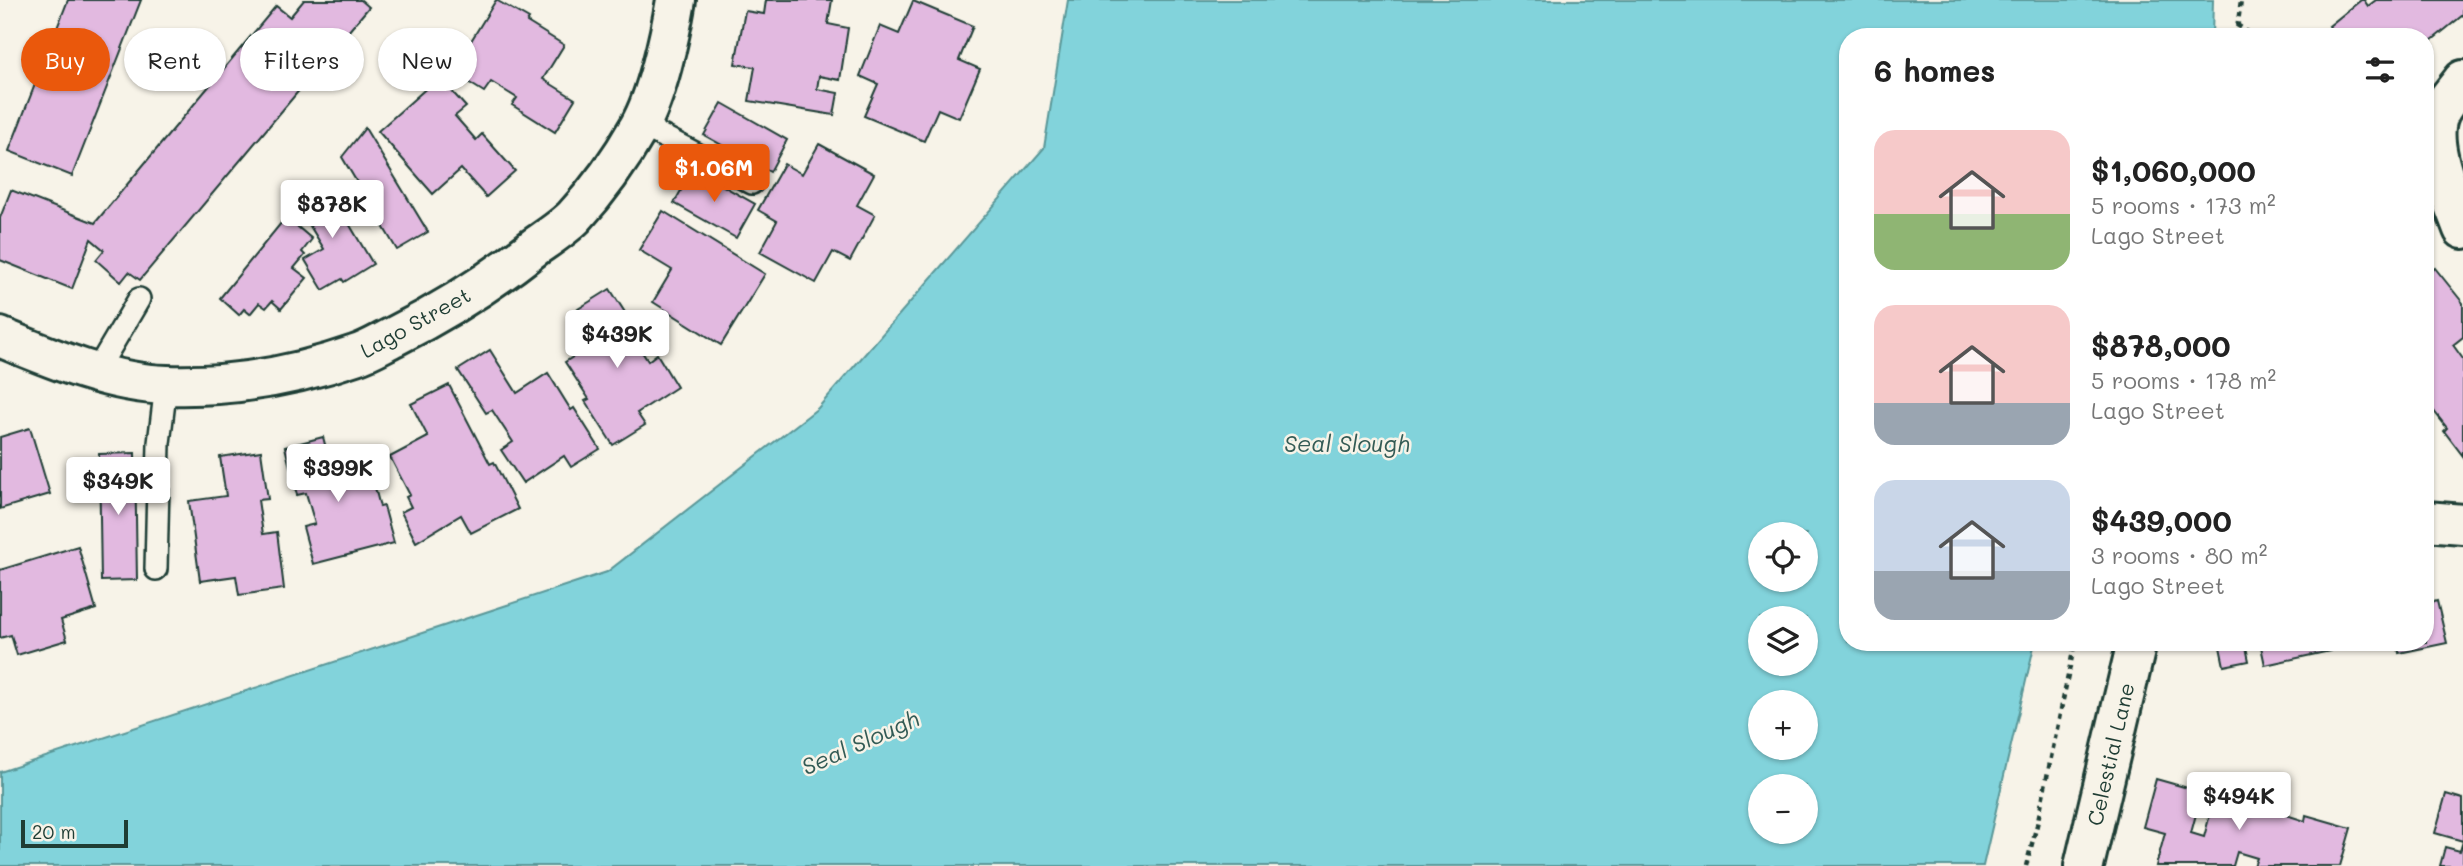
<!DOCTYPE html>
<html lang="en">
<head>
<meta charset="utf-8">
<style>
	:root { --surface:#fff; --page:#f6f6f6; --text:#222; --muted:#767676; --accent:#ea580c }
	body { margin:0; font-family:Mali,sans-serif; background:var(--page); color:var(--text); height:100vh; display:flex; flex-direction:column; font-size:26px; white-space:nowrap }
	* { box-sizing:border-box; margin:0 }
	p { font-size:23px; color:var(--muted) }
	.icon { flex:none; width:38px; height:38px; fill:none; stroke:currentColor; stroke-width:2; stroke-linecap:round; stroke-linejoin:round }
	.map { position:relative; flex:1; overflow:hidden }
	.side { position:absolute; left:1839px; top:28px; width:595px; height:623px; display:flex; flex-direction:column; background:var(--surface); border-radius:28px; box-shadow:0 2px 5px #0004 }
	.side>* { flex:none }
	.top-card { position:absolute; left:21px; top:28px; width:665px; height:63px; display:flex; gap:14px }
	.buttons { position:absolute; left:1748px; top:522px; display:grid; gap:14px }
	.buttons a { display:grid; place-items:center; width:70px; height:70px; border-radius:50%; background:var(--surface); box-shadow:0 2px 5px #0004; font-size:35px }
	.scale { position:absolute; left:21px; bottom:18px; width:107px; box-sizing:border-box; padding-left:7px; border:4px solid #1f3d34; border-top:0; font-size:19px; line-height:24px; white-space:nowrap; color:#1f3d34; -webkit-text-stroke:5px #f7f3e8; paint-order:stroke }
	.price { position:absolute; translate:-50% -60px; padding:0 16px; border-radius:7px; background:#fff; color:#222; font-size:23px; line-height:46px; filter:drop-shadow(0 2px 4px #0008) }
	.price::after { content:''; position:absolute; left:50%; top:42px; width:21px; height:16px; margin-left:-10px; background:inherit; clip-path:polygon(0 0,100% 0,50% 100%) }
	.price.on { background:var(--accent); color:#fff }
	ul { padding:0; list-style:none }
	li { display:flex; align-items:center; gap:21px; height:175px; padding:0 35px }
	li span { display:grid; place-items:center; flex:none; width:196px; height:140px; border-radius:21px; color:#555 }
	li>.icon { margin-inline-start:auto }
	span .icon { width:84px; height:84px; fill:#fffc; stroke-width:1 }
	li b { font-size:30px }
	h2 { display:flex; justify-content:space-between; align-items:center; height:84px; padding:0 35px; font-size:30px }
	.tag { padding:0 24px; border-radius:32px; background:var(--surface); box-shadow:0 2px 5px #0004; font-size:24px; line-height:63px }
	.tag.on { background:var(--accent); color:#fff }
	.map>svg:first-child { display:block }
	.water { fill:#82d3db; stroke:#5a9798; stroke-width:2; fill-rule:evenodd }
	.building { fill:#e2b9e0; stroke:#1f3d34; stroke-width:2 }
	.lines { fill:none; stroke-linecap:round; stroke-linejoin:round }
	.lane-casing { stroke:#1f3d34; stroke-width:26 }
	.street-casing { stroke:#1f3d34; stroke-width:44 }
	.path { stroke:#1f3d34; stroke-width:4.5; stroke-dasharray:5 5; stroke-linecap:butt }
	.lane { stroke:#f7f3e8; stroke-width:21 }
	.street { stroke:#f7f3e8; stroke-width:38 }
	.labels { text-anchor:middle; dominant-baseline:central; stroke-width:5; stroke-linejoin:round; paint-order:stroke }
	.street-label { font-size:21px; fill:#1f3d34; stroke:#f7f3e8 }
	.water-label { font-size:23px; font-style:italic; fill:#335b55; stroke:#f7f3e8 }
</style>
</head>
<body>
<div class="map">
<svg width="2463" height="866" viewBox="0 0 2463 866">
	<rect width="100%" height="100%" fill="#f7f3e8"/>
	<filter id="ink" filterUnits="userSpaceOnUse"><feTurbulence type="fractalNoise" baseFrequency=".0143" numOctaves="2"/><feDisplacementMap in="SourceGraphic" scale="14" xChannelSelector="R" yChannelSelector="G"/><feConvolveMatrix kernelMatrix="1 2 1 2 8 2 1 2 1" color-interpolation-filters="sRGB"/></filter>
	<g filter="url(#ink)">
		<path class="water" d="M1068,0H2213L2212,37H1848V642H2035L1983,866H0V772L607,572L818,408L1044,148ZM1760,534H1806V579H1760ZM1760,618H1806V663H1760ZM1760,702H1806V747H1760ZM1760,786H1806V831H1760Z"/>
		<g class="building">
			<path d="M68,0H141L72,176L9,151Z"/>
			<path d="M304,0H361L369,7L140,280L129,272L121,282L96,260L104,250L91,239L72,289L0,260V218L11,190L95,223L276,6L290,17Z"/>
			<path d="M496,0L529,19L527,22L564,45L543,79L575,99L555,132L512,105L517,98L491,82L484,92L452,72Z"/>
			<path d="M766,0H832L828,24L848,28L840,80L819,76L817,89L838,93L834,115L749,101L755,67L735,64L745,11L764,14Z"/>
			<path d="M2361,0H2364L2368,6L2376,0H2463V15L2426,45V37H2337L2329,26Z"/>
			<path d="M913,1L973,26L959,60L980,69L959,118L938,109L924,141L864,116L878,84L860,76L880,26L899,34Z"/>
			<path d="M439,77L466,107L455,116L476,140L482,134L515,171L486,197L461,169L433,194L378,131Z"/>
			<path d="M722,103L787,140L770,172L704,135Z"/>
			<path d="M365,128L428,232L397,250L342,157Z"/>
			<path d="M819,144L874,174L857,205L875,215L850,261L833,252L816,283L760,252L777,221L758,210L784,164L802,174Z"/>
			<path d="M693,169L755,204L736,238L674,203Z"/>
			<path d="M326,185L373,264L344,282L342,279L323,290L305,260L324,249L296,203Z"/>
			<path d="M663,211L765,274L721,345L653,302L672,270L639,250Z"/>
			<path d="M286,217L312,239L302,252L305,255L294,268L307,278L281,309L272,301L266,308L259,303L250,314L244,309L239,315L220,298Z"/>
			<path d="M2435,268L2463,303V337L2453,345L2463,359V456L2444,431L2447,428L2426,401V275Z"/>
			<path d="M610,289L635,328L629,332L648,361L657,354L677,387L637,413L645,425L613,445L585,401L589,399L565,362L598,341L578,309Z"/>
			<path d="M490,350L517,393L548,373L571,410L574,408L600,449L571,467L564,456L523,483L501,450L513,442L492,410L486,413L458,370Z"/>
			<path d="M449,385L490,464L494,462L518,509L471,533L461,515L416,542L401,512L411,507L406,497L410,495L390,457L428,437L411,404Z"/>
			<path d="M30,428L50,494L0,509V437Z"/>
			<path d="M323,437L333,474L369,464L380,507L384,506L394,543L313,564L303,527L315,524L306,493L297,495L285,447Z"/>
			<path d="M261,451L268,499L258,500L263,534L277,532L284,589L239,595L236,576L200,581L189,501L226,496L220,457Z"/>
			<path d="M135,453L137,580L101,581L99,454Z"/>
			<path d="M78,546L96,609L61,620L67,640L17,655L11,635L0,638V570Z"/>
			<path d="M2426,600V604L2437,601L2447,643L2399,653L2397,642H2426Z"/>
			<path d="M2219,642H2245L2249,661L2224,666Z"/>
			<path d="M2260,642H2329L2330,651L2265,665Z"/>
			<path d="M2156,779L2202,792L2191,833L2204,837L2217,788L2284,807L2283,814L2305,821L2306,815L2351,828L2340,866H2254L2257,858L2237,852L2233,866H2156L2165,833L2143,827Z"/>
			<path d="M2446,794L2463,799V866H2440L2445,847L2460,851L2463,841L2435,833Z"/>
		</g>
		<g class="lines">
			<g class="lane-casing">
				<g id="lane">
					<path d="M641,125L752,183"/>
					<path d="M96,372L139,299"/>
					<path d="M156,569L159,443L166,385"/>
				</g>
			</g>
			<g class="street-casing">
				<g id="street">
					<path d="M2463,80C2456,90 2445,101 2440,112C2425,143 2452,198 2463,229"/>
					<path d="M0,337C53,359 109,383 167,385C230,387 295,376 355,355C368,351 381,343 393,337C443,312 492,281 536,246C549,237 563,228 574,217C599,190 621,159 639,127C657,96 670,36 676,0"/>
					<path d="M2426,521L2463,524"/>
					<path d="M2084,866L2137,642"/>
				</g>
			</g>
			<g class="path">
				<path d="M2237,25L2256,37"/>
				<path d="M2236,37L2241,0"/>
				<path d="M2026,866L2037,825L2075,642"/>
			</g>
			<use href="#lane" class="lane"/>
			<use href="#street" class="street"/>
		</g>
	</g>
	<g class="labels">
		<g class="street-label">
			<text transform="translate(415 322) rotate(-29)">Lago Street</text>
			<text transform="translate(2110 754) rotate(-77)">Celestial Lane</text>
		</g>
		<g class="water-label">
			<text x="1347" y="443">Seal Slough</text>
			<text transform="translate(860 742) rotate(-24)">Seal Slough</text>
		</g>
	</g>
</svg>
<div class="buttons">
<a><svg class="icon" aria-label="locate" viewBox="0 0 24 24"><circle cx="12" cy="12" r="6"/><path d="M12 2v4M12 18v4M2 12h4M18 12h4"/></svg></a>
<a><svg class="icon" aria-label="layers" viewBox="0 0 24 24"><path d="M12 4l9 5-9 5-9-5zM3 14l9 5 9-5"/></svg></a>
<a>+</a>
<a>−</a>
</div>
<div class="scale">20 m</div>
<b class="price on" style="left:714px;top:204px">$1.06M</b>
<b class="price" style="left:332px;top:240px">$878K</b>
<b class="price" style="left:617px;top:370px">$439K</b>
<b class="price" style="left:338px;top:504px">$399K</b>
<b class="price" style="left:118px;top:517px">$349K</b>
<b class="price" style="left:2239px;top:832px">$494K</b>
<div class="top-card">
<a class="tag on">Buy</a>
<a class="tag">Rent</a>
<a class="tag">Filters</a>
<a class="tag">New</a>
</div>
<section class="side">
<h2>6 homes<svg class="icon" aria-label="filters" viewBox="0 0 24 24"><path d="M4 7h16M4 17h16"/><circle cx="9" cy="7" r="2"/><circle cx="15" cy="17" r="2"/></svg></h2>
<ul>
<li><span style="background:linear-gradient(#f6c9c9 60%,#8fb573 0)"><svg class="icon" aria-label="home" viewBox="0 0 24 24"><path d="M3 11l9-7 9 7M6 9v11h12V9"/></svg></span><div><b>$1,060,000</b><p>5 rooms · 173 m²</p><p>Lago Street</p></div></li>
<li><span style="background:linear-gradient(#f6c9c9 70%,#9aa5b1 0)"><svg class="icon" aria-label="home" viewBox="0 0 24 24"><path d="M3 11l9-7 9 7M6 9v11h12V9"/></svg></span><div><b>$878,000</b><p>5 rooms · 178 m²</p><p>Lago Street</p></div></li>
<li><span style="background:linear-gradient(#c9d6e8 65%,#9aa5b1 0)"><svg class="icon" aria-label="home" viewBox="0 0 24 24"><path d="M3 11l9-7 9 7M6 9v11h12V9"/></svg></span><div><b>$439,000</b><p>3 rooms · 80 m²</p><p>Lago Street</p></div></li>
</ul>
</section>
</div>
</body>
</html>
